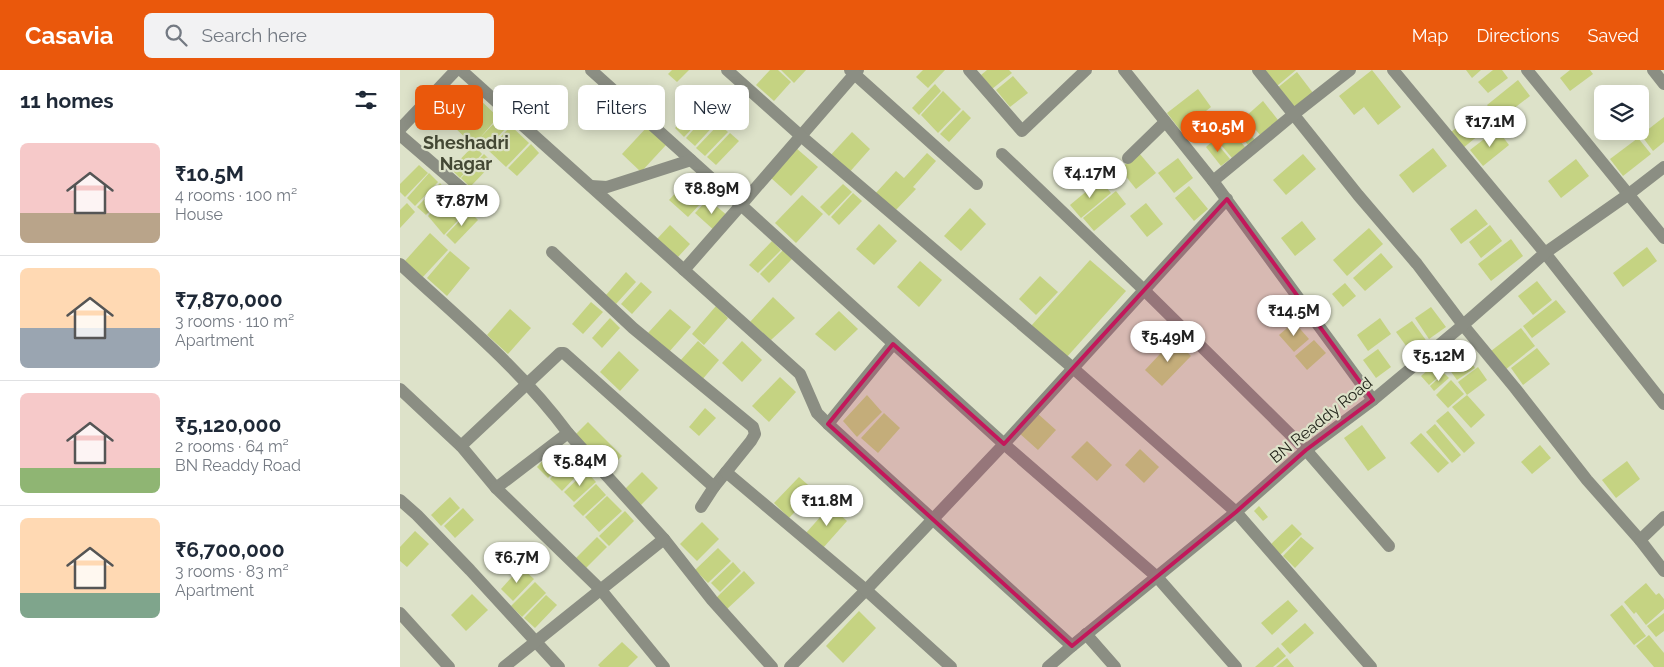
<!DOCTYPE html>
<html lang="en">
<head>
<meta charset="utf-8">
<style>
	:root { --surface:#fff; --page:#f2f2f3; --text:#1f2937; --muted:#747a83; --line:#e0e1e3; --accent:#ea580c }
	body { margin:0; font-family:Raleway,sans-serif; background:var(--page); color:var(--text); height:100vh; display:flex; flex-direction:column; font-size:19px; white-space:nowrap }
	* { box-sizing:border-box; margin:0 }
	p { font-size:16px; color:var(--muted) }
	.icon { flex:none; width:28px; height:28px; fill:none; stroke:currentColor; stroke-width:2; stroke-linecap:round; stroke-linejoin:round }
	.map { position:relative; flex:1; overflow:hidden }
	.sheet { display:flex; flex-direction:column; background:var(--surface); width:400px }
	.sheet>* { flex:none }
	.guide { position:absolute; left:15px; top:15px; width:475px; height:45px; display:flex; gap:10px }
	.fabs { position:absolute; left:1194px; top:15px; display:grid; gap:10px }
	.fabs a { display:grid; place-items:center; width:55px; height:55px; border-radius:8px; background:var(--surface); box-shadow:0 2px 12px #0003; font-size:25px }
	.price { position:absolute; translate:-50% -42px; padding:0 11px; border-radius:18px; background:#fff; color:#222; font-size:16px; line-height:32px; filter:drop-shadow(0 1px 2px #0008) }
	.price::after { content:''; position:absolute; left:50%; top:30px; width:15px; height:11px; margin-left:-8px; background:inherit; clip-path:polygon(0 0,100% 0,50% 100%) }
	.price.active { background:var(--accent); color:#fff }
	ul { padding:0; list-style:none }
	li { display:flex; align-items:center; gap:15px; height:125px; padding:0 20px }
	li+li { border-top:1px solid var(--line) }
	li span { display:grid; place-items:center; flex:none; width:140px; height:100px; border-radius:8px; color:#555 }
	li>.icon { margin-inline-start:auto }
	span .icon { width:60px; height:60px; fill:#fffc; stroke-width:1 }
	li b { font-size:21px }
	h2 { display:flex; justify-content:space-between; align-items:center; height:60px; padding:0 20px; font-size:21px }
	.pill { padding:0 18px; border-radius:8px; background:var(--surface); box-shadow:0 2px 12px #0003; font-size:18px; line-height:45px }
	.pill.active { background:var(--accent); color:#fff }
	header { display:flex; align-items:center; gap:30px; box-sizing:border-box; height:70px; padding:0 25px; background:var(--accent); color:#fff }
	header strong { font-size:24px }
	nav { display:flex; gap:28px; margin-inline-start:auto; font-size:18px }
	.search { width:350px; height:45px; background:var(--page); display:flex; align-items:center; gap:12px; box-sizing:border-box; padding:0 18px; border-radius:8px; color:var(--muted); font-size:19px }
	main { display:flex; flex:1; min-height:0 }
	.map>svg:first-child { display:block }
	.building { fill:#c5d382 }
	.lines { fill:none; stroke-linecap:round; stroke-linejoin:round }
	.minor { stroke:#8b8e83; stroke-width:12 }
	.marked { fill:#c2185b; fill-opacity:0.2; stroke:#c2185b; stroke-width:4; stroke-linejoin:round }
	.labels { text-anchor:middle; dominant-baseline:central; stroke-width:4.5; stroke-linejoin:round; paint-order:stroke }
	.street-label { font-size:16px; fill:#202218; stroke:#dde2c9 }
	.neighbourhood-label { font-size:18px; font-weight:bold; fill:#444834; stroke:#dde2c9 }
</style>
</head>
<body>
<header>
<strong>Casavia</strong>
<div class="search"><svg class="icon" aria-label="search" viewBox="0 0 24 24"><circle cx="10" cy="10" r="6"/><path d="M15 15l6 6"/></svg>Search here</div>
<nav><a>Map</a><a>Directions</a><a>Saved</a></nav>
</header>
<main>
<section class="sheet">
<h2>11 homes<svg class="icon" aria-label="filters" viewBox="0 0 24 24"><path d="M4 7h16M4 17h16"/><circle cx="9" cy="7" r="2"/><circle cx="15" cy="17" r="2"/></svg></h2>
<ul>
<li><span style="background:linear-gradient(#f6c9c9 70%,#b9a48a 0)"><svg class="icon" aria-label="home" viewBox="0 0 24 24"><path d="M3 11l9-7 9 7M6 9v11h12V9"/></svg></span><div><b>₹10.5M</b><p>4 rooms · 100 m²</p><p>House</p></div></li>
<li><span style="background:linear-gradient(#ffd9b3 60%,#9aa5b1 0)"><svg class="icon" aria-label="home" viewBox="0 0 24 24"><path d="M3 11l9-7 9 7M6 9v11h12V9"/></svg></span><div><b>₹7,870,000</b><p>3 rooms · 110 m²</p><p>Apartment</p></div></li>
<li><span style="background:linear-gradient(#f6c9c9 75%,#8fb573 0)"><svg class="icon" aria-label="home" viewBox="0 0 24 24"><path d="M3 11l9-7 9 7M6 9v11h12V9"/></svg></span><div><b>₹5,120,000</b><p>2 rooms · 64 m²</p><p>BN Readdy Road</p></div></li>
<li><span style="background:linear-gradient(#ffd9b3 75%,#7fa58c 0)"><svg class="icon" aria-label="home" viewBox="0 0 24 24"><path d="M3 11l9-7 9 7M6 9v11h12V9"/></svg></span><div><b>₹6,700,000</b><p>3 rooms · 83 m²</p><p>Apartment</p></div></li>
</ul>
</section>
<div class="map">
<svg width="1264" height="597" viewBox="0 0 1264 597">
	<rect width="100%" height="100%" fill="#dde2c9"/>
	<g class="building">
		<path d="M272,0H289L277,12L268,4Z"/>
		<path d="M370,0H378L391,12L374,31L356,15Z"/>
		<path d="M381,0H406L394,13Z"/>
		<path d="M523,0H545L528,18L516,7Z"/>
		<path d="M587,0H609L612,3L592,19L581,5Z"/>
		<path d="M863,0H896L877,16Z"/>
		<path d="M972,0L1001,37L978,55L964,37L954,45L939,26Z"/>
		<path d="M1066,0H1081L1072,8Z"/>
		<path d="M1093,0H1102L1108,8L1088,23L1078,12Z"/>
		<path d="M1170,0H1190L1193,4L1170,21L1160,8Z"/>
		<path d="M897,2L913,23L893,39L876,19Z"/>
		<path d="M613,6L628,23L610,37L596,20Z"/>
		<path d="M1118,10L1130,26L1099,50L1087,35Z"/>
		<path d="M535,14L541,21L519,45L512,38Z"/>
		<path d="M798,19L811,37L781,61L767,43Z"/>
		<path d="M204,20L214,29L191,57L181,48Z"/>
		<path d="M543,21L561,39L538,63L521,45Z"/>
		<path d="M77,27L98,47L79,69L100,47L109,55L86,79L77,70L73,75L52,55Z"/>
		<path d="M863,31L878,50L860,65L845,47Z"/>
		<path d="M298,35L307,43L284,67L275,58Z"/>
		<path d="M563,40L571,48L549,72L540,64Z"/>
		<path d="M1078,41L1090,56L1063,78L1051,62Z"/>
		<path d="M308,43L317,52L295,76L286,68Z"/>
		<path d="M1264,47V72L1253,81L1241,65Z"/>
		<path d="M839,52L855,70L849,76L832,57Z"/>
		<path d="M319,54L328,62L305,86L296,78Z"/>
		<path d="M111,56L129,73L106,97L88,80Z"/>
		<path d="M247,57L266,75L241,102L222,84Z"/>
		<path d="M829,58L845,77L832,88L816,69Z"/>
		<path d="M1097,59L1109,75L1083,96L1070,80Z"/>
		<path d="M452,62L470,79L447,105L428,88Z"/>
		<path d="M330,63L339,71L316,95L307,87Z"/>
		<path d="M1238,68L1251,84L1223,106L1210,89Z"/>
		<path d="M814,70L830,89L821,96L806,77Z"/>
		<path d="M131,74L139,83L117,106L108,98Z"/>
		<path d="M74,75L82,84L60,108L51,99Z"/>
		<path d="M396,78L418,97L391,126L370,107Z"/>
		<path d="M1033,78L1047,96L1013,123L999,105Z"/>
		<path d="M527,83L536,91L513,117L516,119L493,143L474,125L496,101L504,108Z"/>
		<path d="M739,83L756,103L736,119L720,99Z"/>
		<path d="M84,84L93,93L70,117L61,108Z"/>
		<path d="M903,84L916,99L886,125L873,110Z"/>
		<path d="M778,88L793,108L774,123L758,103Z"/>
		<path d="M1176,89L1189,106L1161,128L1148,111Z"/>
		<path d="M19,95L28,103L5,127L0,122V114Z"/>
		<path d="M29,103L38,112L15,136L7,128Z"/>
		<path d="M294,103L313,120L288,147L269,130Z"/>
		<path d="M700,110L711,123L681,148L670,135Z"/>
		<path d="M40,113L48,122L26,145L17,137Z"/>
		<path d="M443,114L452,122L429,146L420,137Z"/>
		<path d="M789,116L808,139L794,151L775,128Z"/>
		<path d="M716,121L726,134L694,161L683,148Z"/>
		<path d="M50,122L67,141L44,165L28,146Z"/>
		<path d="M453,123L462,131L439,155L431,147Z"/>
		<path d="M402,125L423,144L396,173L375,153Z"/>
		<path d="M308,129L329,147L316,162L295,143Z"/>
		<path d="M7,133L15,142L0,158V140Z"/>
		<path d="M746,133L763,154L747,167L730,146Z"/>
		<path d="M570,138L586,154L561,181L544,166Z"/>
		<path d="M1076,139L1088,154L1061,174L1050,159Z"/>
		<path d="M69,141L78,150L55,174L46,165Z"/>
		<path d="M902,151L916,169L895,186L881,168Z"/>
		<path d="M479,154L497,171L474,195L456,179Z"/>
		<path d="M270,155L290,174L278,187L257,169Z"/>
		<path d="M1090,155L1102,171L1081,188L1069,172Z"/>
		<path d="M969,158L983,174L947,206L933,190Z"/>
		<path d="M30,163L48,180L22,208L4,192Z"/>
		<path d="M1111,169L1123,186L1091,211L1078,194Z"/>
		<path d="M372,171L381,180L358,203L349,195Z"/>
		<path d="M1247,177L1257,191L1223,217L1213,203Z"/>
		<path d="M383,180L392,189L369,213L360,204Z"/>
		<path d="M50,181L70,198L47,226L27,208Z"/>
		<path d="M981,183L993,197L965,221L953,208Z"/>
		<path d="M690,190L726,221L666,288L631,256Z"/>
		<path d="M520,191L542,210L519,237L497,217Z"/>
		<path d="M226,202L236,212L216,234L206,225Z"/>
		<path d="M640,206L658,222L636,245L619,229Z"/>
		<path d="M1137,211L1152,230L1133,245L1118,226Z"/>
		<path d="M241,212L252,222L232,244L221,234Z"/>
		<path d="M945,213L956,226L943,237L932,224Z"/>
		<path d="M373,227L395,248L371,270L350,252Z"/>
		<path d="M1156,230L1166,242L1132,268L1123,256Z"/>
		<path d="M191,232L203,242L183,264L172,254Z"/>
		<path d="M316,236L328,248L304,275L292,264Z"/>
		<path d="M1031,237L1046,257L1029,269L1015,248Z"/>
		<path d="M110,239L131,258L108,284L87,265Z"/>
		<path d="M270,239L291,257L269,282L248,263Z"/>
		<path d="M439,241L458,259L435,281L415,264Z"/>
		<path d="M210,248L220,258L202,278L192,268Z"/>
		<path d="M980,248L991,264L968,281L957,265Z"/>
		<path d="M1012,251L1028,273L1012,284L996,262Z"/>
		<path d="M894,252L909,269L894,282L879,265Z"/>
		<path d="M1121,258L1135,276L1105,300L1091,281Z"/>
		<path d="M774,269L791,286L762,316L745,300Z"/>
		<path d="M914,270L926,283L907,300L895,286Z"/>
		<path d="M298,271L319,290L301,311L279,292Z"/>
		<path d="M342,271L362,290L342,312L322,293Z"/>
		<path d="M1137,278L1150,294L1123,315L1111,298Z"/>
		<path d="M978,279L991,297L976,308L963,290Z"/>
		<path d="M219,281L239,300L220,321L200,302Z"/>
		<path d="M1067,286L1075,298L1057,310L1049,299Z"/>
		<path d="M1037,292L1045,301L1029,315L1021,306Z"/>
		<path d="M1078,297L1087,310L1067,325L1058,312Z"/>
		<path d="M1044,303L1049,308L1034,321L1030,316Z"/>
		<path d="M380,307L396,322L369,352L352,336Z"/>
		<path d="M1051,310L1064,324L1048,338L1036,325Z"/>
		<path d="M467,325L482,342L457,367L443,351Z"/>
		<path d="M1067,325L1085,345L1071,358L1052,337Z"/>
		<path d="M305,338L316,348L299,366L289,357Z"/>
		<path d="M1048,341L1075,373L1064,383L1036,351Z"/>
		<path d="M484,343L500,358L478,383L461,368Z"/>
		<path d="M637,343L656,360L638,380L619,363Z"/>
		<path d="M188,352L222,386L209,399L175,365Z"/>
		<path d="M1035,354L1061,385L1052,393L1026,362Z"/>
		<path d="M962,355L986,388L968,401L944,368Z"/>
		<path d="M1021,363L1049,393L1038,403L1010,373Z"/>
		<path d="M687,371L712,395L697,411L671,387Z"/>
		<path d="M1140,375L1151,388L1132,404L1121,392Z"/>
		<path d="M155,377L167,388L148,408L137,397Z"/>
		<path d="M740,379L759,397L744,413L725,395Z"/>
		<path d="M170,388L182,400L162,421L150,409Z"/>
		<path d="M1227,391L1240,409L1216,428L1202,410Z"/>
		<path d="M186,401L196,412L174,432L164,422Z"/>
		<path d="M242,402L258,418L240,436L224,420Z"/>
		<path d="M399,407L415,421L389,448L374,433Z"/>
		<path d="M196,414L206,425L183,446L173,436Z"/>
		<path d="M207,426L222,441L199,462L185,447Z"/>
		<path d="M50,427L60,438L41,456L31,445Z"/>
		<path d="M430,436L447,451L423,478L406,463Z"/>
		<path d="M859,436L868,447L863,451L854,441Z"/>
		<path d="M63,438L74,450L55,468L44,456Z"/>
		<path d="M225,441L234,451L209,476L199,466Z"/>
		<path d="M302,452L319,469L297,491L280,474Z"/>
		<path d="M892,454L902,464L880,485L870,475Z"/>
		<path d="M15,461L29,474L7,497L0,491V477Z"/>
		<path d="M197,467L207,477L184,500L174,490Z"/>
		<path d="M901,467L914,478L895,498L883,486Z"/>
		<path d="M318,478L331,491L308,513L295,500Z"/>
		<path d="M333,492L341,501L320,522L311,513Z"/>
		<path d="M121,497L134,509L113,531L101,519Z"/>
		<path d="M344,501L355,513L327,539L316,528Z"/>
		<path d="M135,512L146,523L122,547L111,536Z"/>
		<path d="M1246,513L1256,525L1259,523L1264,529V539L1246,555L1236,542L1234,544L1224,532Z"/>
		<path d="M72,524L88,540L66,561L51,545Z"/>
		<path d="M146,525L157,535L135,558L124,548Z"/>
		<path d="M888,530L898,541L872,565L861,553Z"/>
		<path d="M1222,535L1246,566L1234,575L1210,545Z"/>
		<path d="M459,541L476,558L443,593L426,576Z"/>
		<path d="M1264,543V561L1256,567L1247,556Z"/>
		<path d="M905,553L914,563L890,584L881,574Z"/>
		<path d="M1249,565L1264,583V597H1254L1236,576Z"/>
		<path d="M222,572L238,587L228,597H200L198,595Z"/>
		<path d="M878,577L886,586L873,597H855Z"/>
		<path d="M887,588L894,597H876Z"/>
	</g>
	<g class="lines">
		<g class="minor">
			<path d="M61,0L400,304L417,343L428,354L672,576"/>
			<path d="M191,0L341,135L458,0"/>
			<path d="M327,0L401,66L674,299L836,442L971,597"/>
			<path d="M450,0L577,114"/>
			<path d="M569,0L622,61L686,0"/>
			<path d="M724,0L813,111L973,330"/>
			<path d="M858,0L958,125L1017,194L1063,255L1115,318L1187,410L1240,470"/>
			<path d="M993,0L1145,183L1264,334"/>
			<path d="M1127,0L1264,168"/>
			<path d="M1253,0L1264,14"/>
			<path d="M0,59L56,0"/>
			<path d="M0,65L80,134"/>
			<path d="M602,84L745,221L906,380L989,476"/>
			<path d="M728,88L765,52"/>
			<path d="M813,111L894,44L950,0"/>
			<path d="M191,116L207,117L291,90"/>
			<path d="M827,129L604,374L757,507L836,597"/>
			<path d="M152,182L233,258L353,357L355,364L351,371L314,417L301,437"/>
			<path d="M0,194C58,248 121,299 168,363"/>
			<path d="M284,200L341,135L604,374L466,520L390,597"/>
			<path d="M0,319L61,376L96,418L201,520L264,597"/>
			<path d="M428,354L493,274"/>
			<path d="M61,376L160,283H164L314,417"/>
			<path d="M326,402L466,520L551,597"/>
			<path d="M96,418L168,363L264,469L312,530L372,597"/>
			<path d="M0,430L17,445L70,500L159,597"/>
			<path d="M1264,447L1240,470L1264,501"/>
			<path d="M0,543L49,597"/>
			<path d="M686,564L715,597"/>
			<path d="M104,597L264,469"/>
			<path d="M648,597L672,576L836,442L906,380L973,330L1063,255L1145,183L1229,124L1264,97"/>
		</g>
	</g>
	<path class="marked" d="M827,129L973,330L906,380L836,442L672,576L428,354L493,274L604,374Z"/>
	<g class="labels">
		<g class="street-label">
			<text transform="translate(921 350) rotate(-39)">BN Readdy Road</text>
		</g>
		<g class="neighbourhood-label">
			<text x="66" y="72">Sheshadri<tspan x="66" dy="21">Nagar</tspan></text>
		</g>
	</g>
</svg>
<div class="fabs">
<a><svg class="icon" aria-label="layers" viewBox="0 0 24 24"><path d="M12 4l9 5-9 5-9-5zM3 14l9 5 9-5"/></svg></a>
</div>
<b class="price" style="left:1090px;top:78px">₹17.1M</b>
<b class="price active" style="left:818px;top:83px">₹10.5M</b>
<b class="price" style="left:690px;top:129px">₹4.17M</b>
<b class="price" style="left:312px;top:145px">₹8.89M</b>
<b class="price" style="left:62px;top:157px">₹7.87M</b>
<b class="price" style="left:894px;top:267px">₹14.5M</b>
<b class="price" style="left:768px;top:293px">₹5.49M</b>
<b class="price" style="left:1039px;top:312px">₹5.12M</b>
<b class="price" style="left:180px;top:417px">₹5.84M</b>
<b class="price" style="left:427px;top:457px">₹11.8M</b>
<b class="price" style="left:117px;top:514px">₹6.7M</b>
<div class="guide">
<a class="pill active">Buy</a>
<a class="pill">Rent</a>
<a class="pill">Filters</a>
<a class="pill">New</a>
</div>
</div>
</main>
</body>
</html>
